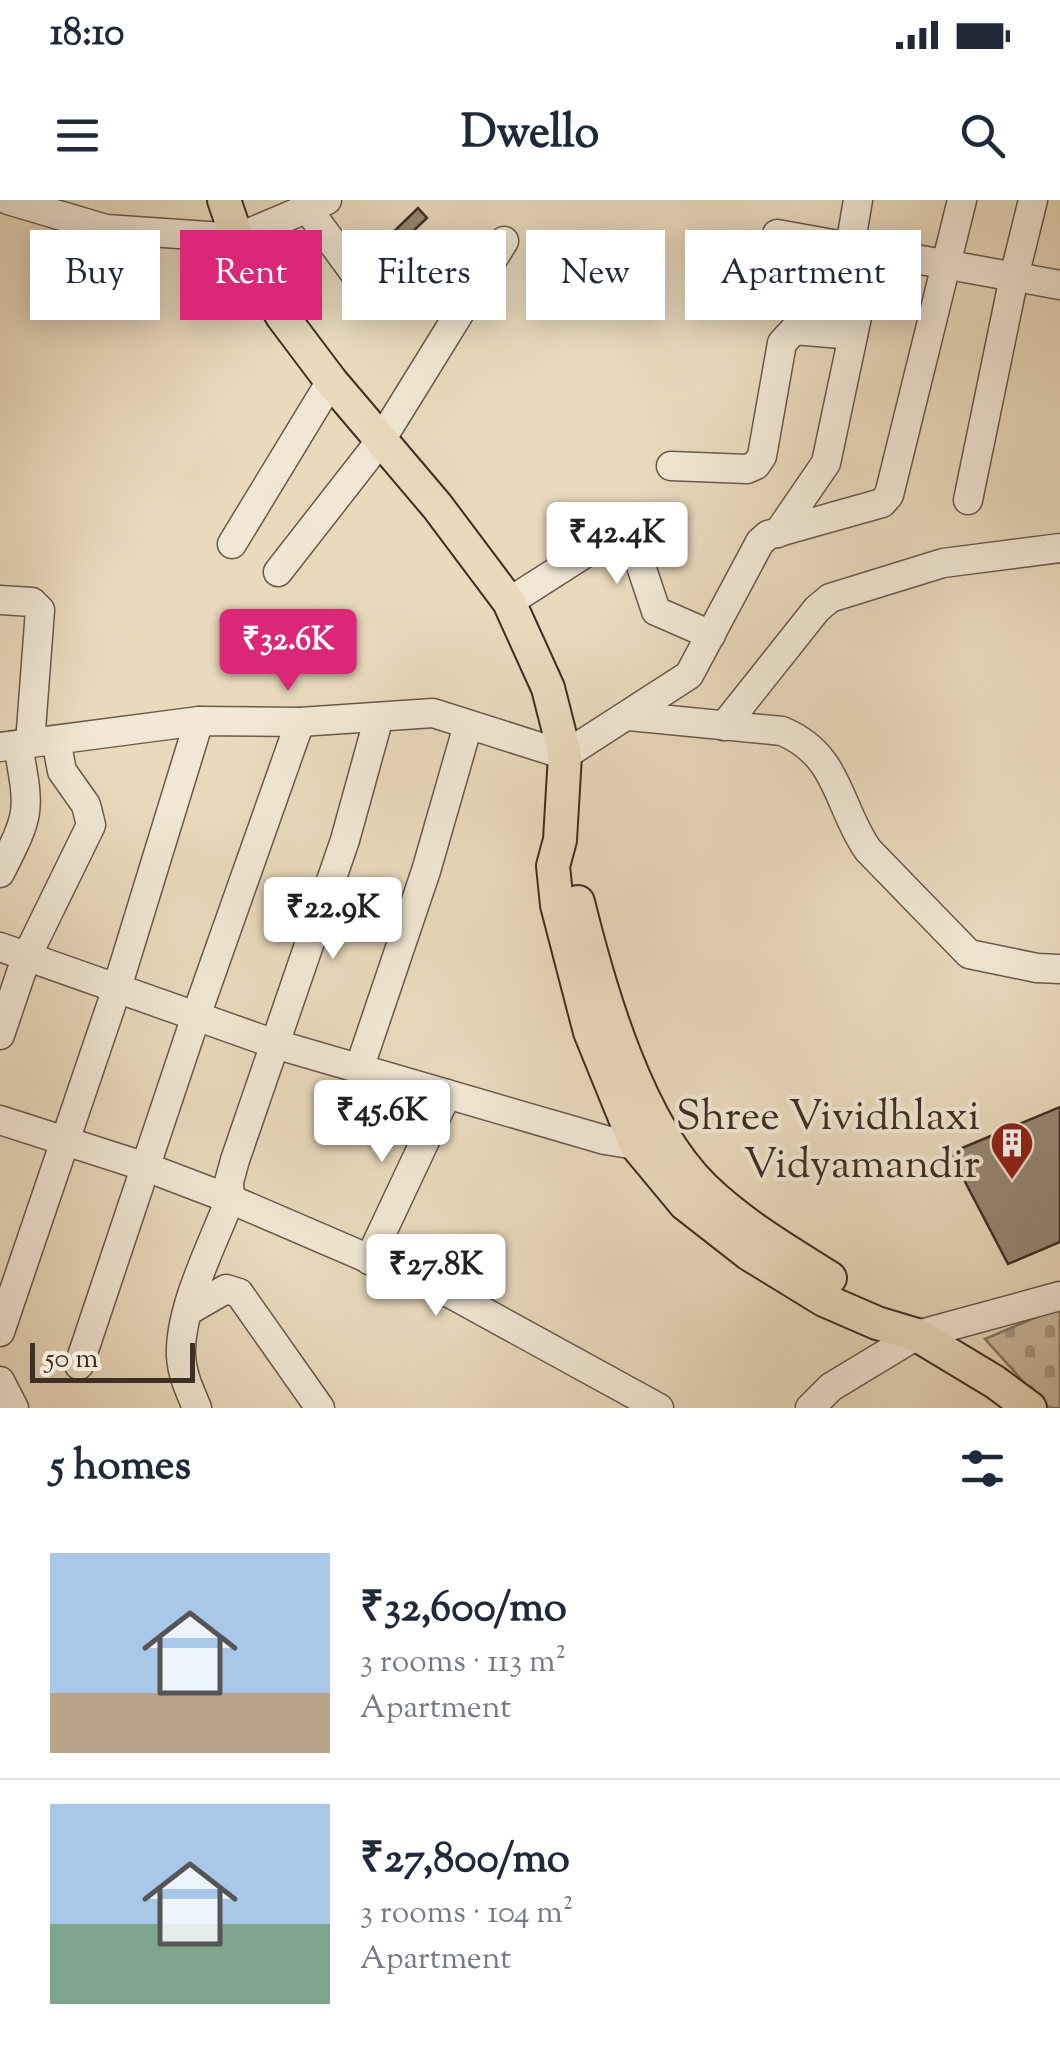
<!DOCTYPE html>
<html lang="en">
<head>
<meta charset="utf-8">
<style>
	:root { --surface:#fff; --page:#f2f2f3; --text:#1f2937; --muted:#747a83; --line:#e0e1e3; --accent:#db2777 }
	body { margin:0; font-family:"Sorts Mill Goudy",serif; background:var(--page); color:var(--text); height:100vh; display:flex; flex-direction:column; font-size:38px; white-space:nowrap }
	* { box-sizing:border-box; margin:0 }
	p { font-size:32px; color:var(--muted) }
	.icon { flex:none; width:55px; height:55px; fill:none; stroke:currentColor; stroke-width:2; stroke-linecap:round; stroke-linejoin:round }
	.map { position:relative; height:1208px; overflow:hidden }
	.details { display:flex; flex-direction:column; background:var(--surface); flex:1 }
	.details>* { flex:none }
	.hud { position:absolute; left:30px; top:30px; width:1000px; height:90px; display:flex; gap:20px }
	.scale { position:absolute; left:30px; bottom:25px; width:165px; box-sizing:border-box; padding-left:10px; border:5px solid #3e2e24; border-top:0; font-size:28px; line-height:35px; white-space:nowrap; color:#3e2e24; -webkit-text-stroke:8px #f1e7d4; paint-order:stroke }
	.price { position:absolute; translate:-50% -85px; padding:0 22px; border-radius:10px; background:#fff; color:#222; font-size:32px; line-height:65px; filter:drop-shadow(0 2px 5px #0008) }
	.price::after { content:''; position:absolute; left:50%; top:60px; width:30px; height:22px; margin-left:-15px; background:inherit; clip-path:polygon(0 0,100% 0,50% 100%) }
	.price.current { background:var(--accent); color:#fff }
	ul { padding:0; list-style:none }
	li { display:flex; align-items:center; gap:30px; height:250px; padding:0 50px }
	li+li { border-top:2px solid var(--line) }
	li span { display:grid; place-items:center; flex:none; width:280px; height:200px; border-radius:0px; color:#555 }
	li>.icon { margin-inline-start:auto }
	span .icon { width:120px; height:120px; fill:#fffc; stroke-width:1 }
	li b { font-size:42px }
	h2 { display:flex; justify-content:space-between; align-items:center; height:120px; padding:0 50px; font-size:42px }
	.pill { padding:0 35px; border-radius:0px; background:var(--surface); box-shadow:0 5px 25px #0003; font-size:35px; line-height:90px }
	.pill.current { background:var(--accent); color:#fff }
	.status { display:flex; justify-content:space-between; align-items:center; height:70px; padding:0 50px; background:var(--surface); direction:ltr }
	.status svg { height:28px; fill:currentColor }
	header { display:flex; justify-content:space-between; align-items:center; height:130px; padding:0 50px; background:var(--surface); font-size:45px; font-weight:700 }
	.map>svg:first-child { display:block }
	.cemetery { fill:url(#cemetery-stones); stroke:#857664; stroke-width:2.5 }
	.building { fill:#978774; stroke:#3e2e24; stroke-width:2.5 }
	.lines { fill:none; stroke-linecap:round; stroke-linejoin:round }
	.minor-casing { stroke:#69594a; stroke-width:31 }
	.major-casing { stroke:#3e2e24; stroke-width:36 }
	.minor { stroke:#f1e7d4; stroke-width:28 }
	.major { stroke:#e9dabd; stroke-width:32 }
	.labels { text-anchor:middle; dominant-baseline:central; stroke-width:8; stroke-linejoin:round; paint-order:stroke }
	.poi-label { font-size:42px; fill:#3e2e24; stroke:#f1e7d4; text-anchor:end }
</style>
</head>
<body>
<div class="status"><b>18:10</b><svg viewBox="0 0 49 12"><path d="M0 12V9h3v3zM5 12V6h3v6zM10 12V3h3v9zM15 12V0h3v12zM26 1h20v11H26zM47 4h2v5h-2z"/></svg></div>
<header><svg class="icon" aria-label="menu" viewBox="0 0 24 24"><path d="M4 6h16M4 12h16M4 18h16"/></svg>Dwello<svg class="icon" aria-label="search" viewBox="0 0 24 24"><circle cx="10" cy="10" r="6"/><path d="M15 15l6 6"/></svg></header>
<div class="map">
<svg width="1060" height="1208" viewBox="0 0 1060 1208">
	<defs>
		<pattern id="cemetery-stones" width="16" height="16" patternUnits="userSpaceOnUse" patternTransform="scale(2.5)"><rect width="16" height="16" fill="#ccbda3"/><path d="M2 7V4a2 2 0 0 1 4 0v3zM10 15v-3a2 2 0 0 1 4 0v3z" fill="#a79a85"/></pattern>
	</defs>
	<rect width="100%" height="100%" fill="#e9dabd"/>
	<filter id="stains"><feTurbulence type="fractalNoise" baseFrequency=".002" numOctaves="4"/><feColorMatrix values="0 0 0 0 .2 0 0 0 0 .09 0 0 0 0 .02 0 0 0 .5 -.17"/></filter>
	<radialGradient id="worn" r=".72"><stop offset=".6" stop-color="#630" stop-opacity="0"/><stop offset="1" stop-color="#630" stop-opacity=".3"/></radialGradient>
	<path class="cemetery" d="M1060,1107V1208H1047L985,1139Z"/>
	<g class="building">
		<path d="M418,8L427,18L390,53L381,44Z"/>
		<path d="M1060,907V1042L1008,1064L950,953Z"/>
	</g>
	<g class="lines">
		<g class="minor-casing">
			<g id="minor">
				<path d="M8,0L106,29L237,38L327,0"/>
				<path d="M307,8L367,90"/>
				<path d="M777,34L1060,85"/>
				<path d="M850,47L858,0"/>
				<path d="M671,266L747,269L756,265L762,256L782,143L794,130L853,135"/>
				<path d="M968,300L1014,77L1033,0"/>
				<path d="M778,333L826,263L871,51"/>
				<path d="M232,344L331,181"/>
				<path d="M278,372L381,240L504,41"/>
				<path d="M0,400L32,402L40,410L30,543"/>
				<path d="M509,402L609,338L622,335L634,345L656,411L711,435"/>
				<path d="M629,516L782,531C840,555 837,606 868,650L969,754L1037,768L1060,769"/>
				<path d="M724,526L817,409L830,398L943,363L1060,348"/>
				<path d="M0,547L199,521L300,522L433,513L565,555L689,475L760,342L768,335L882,303L889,295L962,0"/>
				<path d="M0,673C31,612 30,612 18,545"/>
				<path d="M0,747L275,844L605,940L636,945L654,942"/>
				<path d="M0,835L26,758L91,625L86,605L62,571L56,540"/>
				<path d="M359,869L426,671L468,525"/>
				<path d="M0,920L146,967L230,999L453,1095L659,1208"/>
				<path d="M369,1060L447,894"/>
				<path d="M188,1111L226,1089L239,1093L320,1208"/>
				<path d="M0,1132L116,791L199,521"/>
				<path d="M79,1165L196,816L300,522"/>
				<path d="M0,1181L14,1208"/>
				<path d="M197,1208C190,1191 182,1175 181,1156C179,1108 213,1044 230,999L229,982L235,960L345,640L379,517"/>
				<path d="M810,1208L831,1187L917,1135L1060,1096"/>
			</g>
		</g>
		<g class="major-casing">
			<g id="major">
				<path d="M224,0L237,38L282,116L331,181L437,306L509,402L548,488L565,555L560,640L553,666L557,705L590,832L636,945L685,1004L749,1054L824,1100L877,1123L917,1135L995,1182L1030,1208"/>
				<path d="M578,702C600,791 638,924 704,988C741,1024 787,1051 830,1078"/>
			</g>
		</g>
		<use href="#minor" class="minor"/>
		<use href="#major" class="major"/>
	</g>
	<defs>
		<g id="building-pin" transform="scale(2.25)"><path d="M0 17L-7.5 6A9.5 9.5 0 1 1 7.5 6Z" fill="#8f2418" stroke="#f1e7d4"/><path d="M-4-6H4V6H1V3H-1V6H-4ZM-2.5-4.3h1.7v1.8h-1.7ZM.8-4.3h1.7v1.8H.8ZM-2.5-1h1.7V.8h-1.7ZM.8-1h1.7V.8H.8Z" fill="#fff"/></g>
	</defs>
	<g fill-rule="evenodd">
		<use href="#building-pin" x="1012" y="943"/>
	</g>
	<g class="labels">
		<g class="poi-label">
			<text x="980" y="919">Shree Vividhlaxi<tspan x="980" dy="48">Vidyamandir</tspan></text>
		</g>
	</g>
	<rect width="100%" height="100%" filter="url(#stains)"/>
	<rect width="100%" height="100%" fill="url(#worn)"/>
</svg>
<div class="scale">50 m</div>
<b class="price" style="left:617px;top:387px">₹42.4K</b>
<b class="price current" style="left:288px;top:494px">₹32.6K</b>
<b class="price" style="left:333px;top:762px">₹22.9K</b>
<b class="price" style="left:382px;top:965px">₹45.6K</b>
<b class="price" style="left:436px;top:1119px">₹27.8K</b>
<div class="hud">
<a class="pill">Buy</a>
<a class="pill current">Rent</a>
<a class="pill">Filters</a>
<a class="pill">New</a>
<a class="pill">Apartment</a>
</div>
</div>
<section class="details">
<h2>5 homes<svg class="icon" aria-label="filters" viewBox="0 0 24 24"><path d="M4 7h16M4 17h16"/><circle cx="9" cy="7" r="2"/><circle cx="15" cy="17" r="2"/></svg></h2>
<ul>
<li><span style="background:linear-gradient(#a9c7e8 70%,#b9a48a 0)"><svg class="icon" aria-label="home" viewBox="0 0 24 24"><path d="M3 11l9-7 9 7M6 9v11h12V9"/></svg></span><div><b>₹32,600/mo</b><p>3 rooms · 113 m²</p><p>Apartment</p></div></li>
<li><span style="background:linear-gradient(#a9c7e8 60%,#7fa58c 0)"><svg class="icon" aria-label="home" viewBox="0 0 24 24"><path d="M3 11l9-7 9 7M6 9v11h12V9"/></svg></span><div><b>₹27,800/mo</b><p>3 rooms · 104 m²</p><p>Apartment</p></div></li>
</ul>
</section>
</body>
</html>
